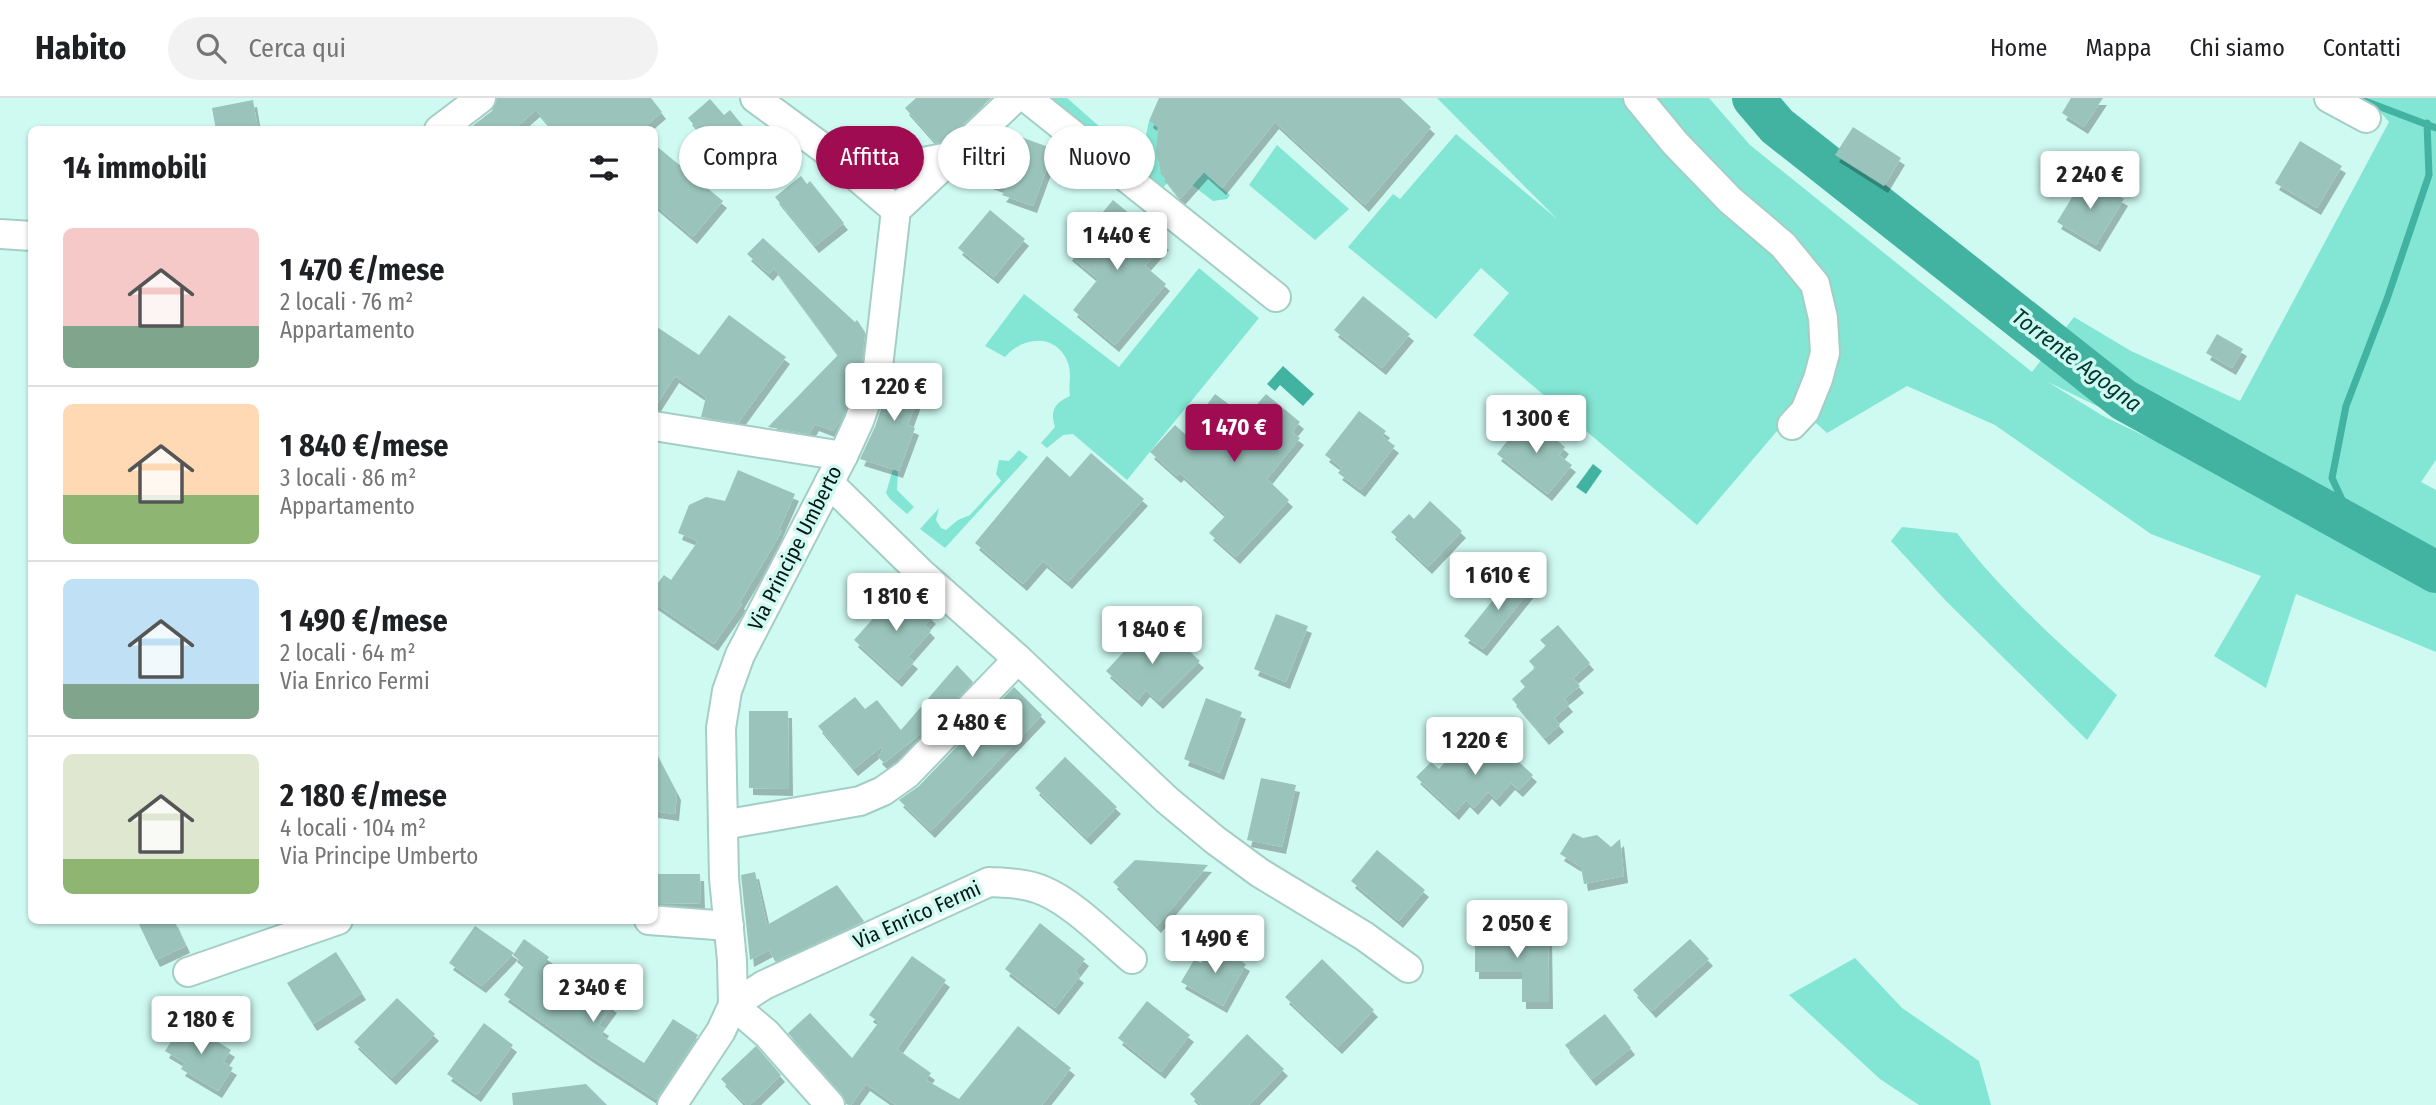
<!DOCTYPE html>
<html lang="it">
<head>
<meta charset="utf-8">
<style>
	:root { --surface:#fff; --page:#f2f2f2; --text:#202124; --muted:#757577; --line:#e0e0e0; --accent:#a00c51 }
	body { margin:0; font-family:"Fira Sans Condensed",sans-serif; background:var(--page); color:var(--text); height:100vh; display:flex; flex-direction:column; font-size:26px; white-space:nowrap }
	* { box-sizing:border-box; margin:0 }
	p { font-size:23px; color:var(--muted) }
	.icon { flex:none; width:38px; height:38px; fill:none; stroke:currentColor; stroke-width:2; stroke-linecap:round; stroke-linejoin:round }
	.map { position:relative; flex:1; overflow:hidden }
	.details { position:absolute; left:28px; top:28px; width:630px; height:798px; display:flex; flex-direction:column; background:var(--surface); border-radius:10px; box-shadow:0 2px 5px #0004 }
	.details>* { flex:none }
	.guide { position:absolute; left:679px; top:28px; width:665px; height:63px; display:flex; gap:14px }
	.price { position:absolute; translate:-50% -60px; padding:0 16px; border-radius:7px; background:#fff; color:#222; font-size:23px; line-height:46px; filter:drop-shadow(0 2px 4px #0008) }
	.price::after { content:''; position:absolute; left:50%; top:42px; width:21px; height:16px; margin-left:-10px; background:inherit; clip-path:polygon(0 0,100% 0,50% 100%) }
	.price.active { background:var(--accent); color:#fff }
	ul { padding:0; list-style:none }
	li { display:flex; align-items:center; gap:21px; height:175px; padding:0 35px }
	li+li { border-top:2px solid var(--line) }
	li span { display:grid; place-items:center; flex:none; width:196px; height:140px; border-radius:10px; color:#555 }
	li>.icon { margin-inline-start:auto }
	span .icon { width:84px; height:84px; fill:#fffc; stroke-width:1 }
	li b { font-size:30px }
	h2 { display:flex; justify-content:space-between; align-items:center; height:84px; padding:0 35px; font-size:30px }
	.tag { padding:0 24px; border-radius:32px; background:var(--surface); box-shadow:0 2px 5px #0004; font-size:24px; line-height:63px }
	.tag.active { background:var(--accent); color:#fff }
	header { display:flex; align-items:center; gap:42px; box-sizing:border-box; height:98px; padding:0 35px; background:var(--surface); border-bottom:2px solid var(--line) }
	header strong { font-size:33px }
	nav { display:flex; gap:38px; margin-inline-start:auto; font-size:24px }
	.search { width:490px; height:63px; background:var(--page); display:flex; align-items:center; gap:18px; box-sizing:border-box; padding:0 24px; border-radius:38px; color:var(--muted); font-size:26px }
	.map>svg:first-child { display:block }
	.green { fill:#83e5d4 }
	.water { fill:#42b2a1 }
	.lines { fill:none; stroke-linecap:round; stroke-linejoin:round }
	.stream { stroke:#42b2a1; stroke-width:7 }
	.river { stroke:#42b2a1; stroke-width:42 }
	.building { fill:#9ac4bb; filter:url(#shadow) }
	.minor-casing { stroke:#a4cec5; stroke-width:32 }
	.minor { stroke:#fff; stroke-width:28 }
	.labels { text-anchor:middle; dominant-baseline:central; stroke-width:7; stroke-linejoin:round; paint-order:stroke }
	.street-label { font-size:21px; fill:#061613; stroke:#cffaf2 }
	.water-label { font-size:23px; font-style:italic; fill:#013730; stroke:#cffaf2 }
</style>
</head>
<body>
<header>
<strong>Habito</strong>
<div class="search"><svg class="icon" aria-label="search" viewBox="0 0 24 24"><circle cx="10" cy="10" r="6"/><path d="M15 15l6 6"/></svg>Cerca qui</div>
<nav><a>Home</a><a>Mappa</a><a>Chi siamo</a><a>Contatti</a></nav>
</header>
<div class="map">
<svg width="2436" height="1007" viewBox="0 0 2436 1007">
	<defs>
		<filter id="shadow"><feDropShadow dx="4" dy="7" stdDeviation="0" flood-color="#0004"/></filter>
	</defs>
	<rect width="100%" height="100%" fill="#cffaf2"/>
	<g class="green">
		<path d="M1052,0H1067L1126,52L1120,65L1049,3Z"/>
		<path d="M1437,0H1709L1750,47L2032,274L2074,219L2131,253L2240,303L2389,24L2368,0H2436V362L2421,384L2436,392V472L2355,435L2048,284L2103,318L2436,477V554L2296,496L2266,590L2214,558L2261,478L2151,436L1995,327L1907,288L1827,335L1806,316L1789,319L1697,427L1473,237L1509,195L1481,170L1436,221L1348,149L1393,96L1400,101L1456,36L1557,121Z"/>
		<path d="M1149,23L1158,29C1157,49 1155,68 1167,85L1158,96L1126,70L1144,46Z"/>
		<path d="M1277,47L1349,111L1315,142L1249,87Z"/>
		<path d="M1204,74L1230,97L1227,101L1213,103L1192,87Z"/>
		<path d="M1199,170L1259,220L1127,382L1073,336L1063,337L1047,350L1041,345L1055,329C1050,313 1054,305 1070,298C1068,287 1072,276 1068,265C1057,235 1023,238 1005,259L985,248L1024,196L1119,269Z"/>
		<path d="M1019,352L1028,359L945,450L920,431L939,410L936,422L941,430L946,432L958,422L970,417L1001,383L996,376L999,362L1009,363Z"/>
		<path d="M893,371L898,373L897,392L914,409L907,416L890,401L886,395Z"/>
		<path d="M1902,429L1957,435C2003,496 2060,546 2117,597L2087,642L1946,503L1891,443Z"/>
		<path d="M1855,860L1902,910L1979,963L1991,1007H1919L1880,981L1789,897Z"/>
	</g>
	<g class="water">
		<path d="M1283,268L1314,296L1303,308L1280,287L1275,293L1267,286Z"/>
		<path d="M1593,366L1602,373L1586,396L1576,389Z"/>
	</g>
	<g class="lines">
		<g class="stream">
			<path d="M2357,0L2436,30"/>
			<path d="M2355,430L2332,380L2346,308L2387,201L2429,77L2427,25"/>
		</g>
		<path class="river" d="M1753,0L1777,28L2124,302L2436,474"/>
	</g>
	<g class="building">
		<path d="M497,0H651L662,14L641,32H553L536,12L513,32H467L492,13Z"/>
		<path d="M916,0H991L945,43L936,45L905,10Z"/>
		<path d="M1159,0H1400L1431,29L1365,107L1275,24L1222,90L1204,74L1180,101L1161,76L1156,53L1158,29L1149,23Z"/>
		<path d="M2071,0H2103L2084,29L2062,15Z"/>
		<path d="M710,1L724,17L730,12L743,28L715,52L688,20Z"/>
		<path d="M253,2L258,32H216L212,10Z"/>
		<path d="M1853,29L1901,60L1884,88L1835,57Z"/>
		<path d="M1018,38L1054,51L1033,108L1002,97L1007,91L989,84L998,62L1008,65Z"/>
		<path d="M2300,43L2342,68L2317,110L2275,85Z"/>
		<path d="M654,46L723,103L693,139L654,106Z"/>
		<path d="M801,78L807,86L810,83L844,125L815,148L775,99Z"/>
		<path d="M2085,78L2124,101L2096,147L2057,124Z"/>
		<path d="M1113,102L1165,145L1145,168L1166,186L1115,247L1073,212L1098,181L1068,156Z"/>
		<path d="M990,112L1025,141L994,179L958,150Z"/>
		<path d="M763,140L855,224L857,222L865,234L862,265L844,317L833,333L815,326L809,336L768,329L838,257L774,170L769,176L747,156Z"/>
		<path d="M1363,198L1410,236L1382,270L1334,232Z"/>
		<path d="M729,217L786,259L738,325L701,319L706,299L675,278L654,311V227L699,257Z"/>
		<path d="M2217,236L2243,251L2232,270L2206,255Z"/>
		<path d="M894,272L924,283L908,327L915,330L899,373L860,361L875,329Z"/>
		<path d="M1215,296L1246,319L1266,296L1300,324L1292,334L1300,340L1267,381L1289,402L1236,459L1209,435L1226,417L1180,375L1177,378L1150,354L1175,327L1185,336Z"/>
		<path d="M1359,313L1386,333L1382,338L1395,348L1361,392L1338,375L1342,370L1325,357Z"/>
		<path d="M1527,318L1565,349L1559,357L1572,367L1548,396L1497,356Z"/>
		<path d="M1091,355L1144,401L1068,484L1043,463L1023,486L975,445L1047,358L1070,379Z"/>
		<path d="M738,372L795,396L779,432L782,433L740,504L742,506L714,546L654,505V490L664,477L671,482L698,443L678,435L689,407L706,399L725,403Z"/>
		<path d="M1430,403L1462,433L1428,469L1391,434L1409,416L1414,421Z"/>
		<path d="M1514,476L1531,491L1483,551L1464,538Z"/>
		<path d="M900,490L932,519L925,527L931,533L908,559L914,564L898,582L854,542Z"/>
		<path d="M1276,516L1308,528L1286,584L1254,571Z"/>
		<path d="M1558,527L1590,565L1573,580L1580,588L1564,601L1569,607L1554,620L1560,627L1545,640L1512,601L1525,589L1520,583L1535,570L1529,563L1546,548L1540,542Z"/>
		<path d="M1145,531L1166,550L1175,540L1200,563L1159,604L1146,592L1138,602L1106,573Z"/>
		<path d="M957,567L973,584L928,630L884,665L878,659L883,652L881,649L854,671L818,628L855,599L865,611L877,602L901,632Z"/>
		<path d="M1014,589L1042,617L931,733L899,702L919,688Z"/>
		<path d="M1206,600L1242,614L1220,675L1184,661Z"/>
		<path d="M749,613H788L789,691L749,690Z"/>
		<path d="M1495,642L1533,677L1519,692L1511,685L1496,702L1488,694L1474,710L1466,702L1455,715L1416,679L1431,664L1439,671L1453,655L1463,664L1475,650L1482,656Z"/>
		<path d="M654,651L677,695L675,716L654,713Z"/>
		<path d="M1065,659L1117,709L1087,740L1035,690Z"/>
		<path d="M1261,680L1296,687L1282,749L1247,742Z"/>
		<path d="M1573,735L1583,740L1597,737L1611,749L1620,741L1624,778L1584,786L1581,769L1560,756Z"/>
		<path d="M1377,752L1425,792L1399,823L1351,783Z"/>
		<path d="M1135,762L1208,767L1157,828L1113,784Z"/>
		<path d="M755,774L767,827L837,787L864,823L775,863L769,852L750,862L741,777Z"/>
		<path d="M654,776H700L701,805L654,806Z"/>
		<path d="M137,822H174L186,848L156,862Z"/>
		<path d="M1040,825L1085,861L1075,874L1080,878L1055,910L1005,871Z"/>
		<path d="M475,828L514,855L482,888L449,865Z"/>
		<path d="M1548,834L1549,904H1522V874H1475V836Z"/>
		<path d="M524,841L549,859L541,870L580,898L587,889L613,908L599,927L605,931L601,937L644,965L673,921L698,937L656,1001L590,958L504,897L525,867L513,857Z"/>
		<path d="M1690,841L1709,861L1652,913L1633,892Z"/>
		<path d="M1212,847L1246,866L1223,908L1181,884L1194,862L1201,865Z"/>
		<path d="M336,854L362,895L313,926L287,885Z"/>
		<path d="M912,858L946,882L897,951L931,975L926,982L959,1001L1018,928L1071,970L1042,1007H896L866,986L851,1007L846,1006L842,996L788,935L810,915L852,960L879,924L869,917Z"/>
		<path d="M1322,861L1374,912L1338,949L1285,899Z"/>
		<path d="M397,900L435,936L392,980L354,944Z"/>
		<path d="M1147,903L1190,937L1161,974L1118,940Z"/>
		<path d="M1605,916L1631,950L1592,981L1565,947Z"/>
		<path d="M184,923L231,952L223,964L233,970L218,993L181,971L185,965L165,953Z"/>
		<path d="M484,925L513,947L477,997L447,976Z"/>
		<path d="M1247,936L1284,971L1249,1007H1201L1190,996Z"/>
		<path d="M756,948L781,977L750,1007H746L721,981Z"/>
		<path d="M586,986L607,1007H513L512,995Z"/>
	</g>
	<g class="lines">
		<g class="minor-casing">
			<g id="minor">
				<path d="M755,0L827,53L896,112"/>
				<path d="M1027,0L1276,199"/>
				<path d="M1638,0L1675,45L1730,102L1783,147L1815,186L1823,220L1825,255L1818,281L1805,313L1792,327"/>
				<path d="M2329,0L2366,20"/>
				<path d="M439,32L481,0"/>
				<path d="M837,57L869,68L913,66L954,58"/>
				<path d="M0,136L32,138"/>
				<path d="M654,328L843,358"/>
				<path d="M829,385L921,475L1018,561L1167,702L1215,742L1260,775L1364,838L1408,870"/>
				<path d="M723,727L860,703L883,693L907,676L1018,561"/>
				<path d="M649,822L729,828"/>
				<path d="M188,874L338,822"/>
				<path d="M733,907L764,887L989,784C1007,785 1027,785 1044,793C1073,805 1107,840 1132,861"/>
				<path d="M733,907L767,936L830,1007"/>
				<path d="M672,1007L721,933L733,907L732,863L724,780L721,630L727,593L740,557L843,358L859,323L878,269L896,112L1015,0"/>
			</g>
		</g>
		<use href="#minor" class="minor"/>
	</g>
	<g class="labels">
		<g class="street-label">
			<text transform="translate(795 450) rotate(-63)">Via Principe Umberto</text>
			<text transform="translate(917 817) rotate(-24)">Via Enrico Fermi</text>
		</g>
		<g class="water-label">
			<text transform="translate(2077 262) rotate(37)">Torrente Agogna</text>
		</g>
	</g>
</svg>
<b class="price" style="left:2090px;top:113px">2 240 €</b>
<b class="price" style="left:1117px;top:174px">1 440 €</b>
<b class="price" style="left:894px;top:325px">1 220 €</b>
<b class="price" style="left:1536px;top:357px">1 300 €</b>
<b class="price active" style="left:1234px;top:366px">1 470 €</b>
<b class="price" style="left:1498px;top:514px">1 610 €</b>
<b class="price" style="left:896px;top:535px">1 810 €</b>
<b class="price" style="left:1152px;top:568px">1 840 €</b>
<b class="price" style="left:972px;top:661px">2 480 €</b>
<b class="price" style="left:1475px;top:679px">1 220 €</b>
<b class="price" style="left:1517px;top:862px">2 050 €</b>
<b class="price" style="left:1215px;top:877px">1 490 €</b>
<b class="price" style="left:593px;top:926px">2 340 €</b>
<b class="price" style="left:201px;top:958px">2 180 €</b>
<div class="guide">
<a class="tag">Compra</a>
<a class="tag active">Affitta</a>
<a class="tag">Filtri</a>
<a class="tag">Nuovo</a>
</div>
<section class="details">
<h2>14 immobili<svg class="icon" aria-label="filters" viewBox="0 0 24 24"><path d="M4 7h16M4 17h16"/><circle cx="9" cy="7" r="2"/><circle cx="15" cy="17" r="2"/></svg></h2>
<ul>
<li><span style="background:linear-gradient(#f6c9c9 70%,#7fa58c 0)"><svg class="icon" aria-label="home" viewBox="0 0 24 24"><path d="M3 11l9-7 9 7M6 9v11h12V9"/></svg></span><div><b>1 470 €/mese</b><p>2 locali · 76 m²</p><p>Appartamento</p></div></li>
<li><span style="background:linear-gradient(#ffd9b3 65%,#8fb573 0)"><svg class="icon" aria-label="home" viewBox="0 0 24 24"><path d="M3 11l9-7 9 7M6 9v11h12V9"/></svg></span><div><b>1 840 €/mese</b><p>3 locali · 86 m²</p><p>Appartamento</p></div></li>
<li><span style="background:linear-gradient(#bfe0f5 75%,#7fa58c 0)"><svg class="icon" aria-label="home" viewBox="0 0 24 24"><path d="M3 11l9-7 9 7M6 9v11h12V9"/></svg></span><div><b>1 490 €/mese</b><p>2 locali · 64 m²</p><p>Via Enrico Fermi</p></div></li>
<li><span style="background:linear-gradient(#dfe7d0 75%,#8fb573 0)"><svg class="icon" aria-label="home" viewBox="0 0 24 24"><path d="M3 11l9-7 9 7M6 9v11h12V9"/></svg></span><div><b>2 180 €/mese</b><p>4 locali · 104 m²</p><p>Via Principe Umberto</p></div></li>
</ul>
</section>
</div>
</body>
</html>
